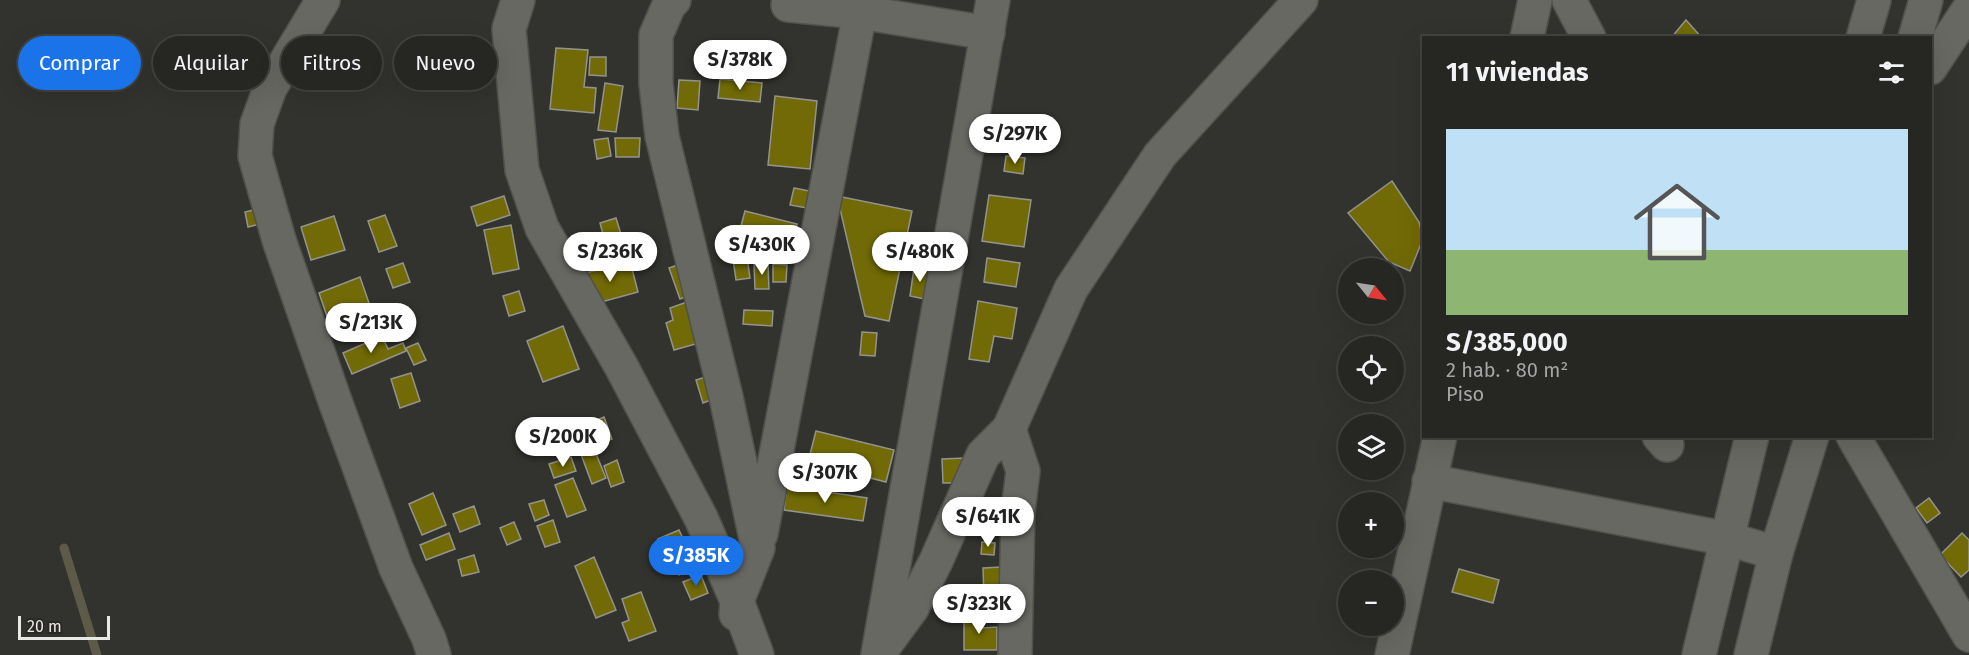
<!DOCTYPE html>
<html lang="es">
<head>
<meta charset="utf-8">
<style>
	:root { --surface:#262622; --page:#32322f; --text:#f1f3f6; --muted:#a4a5a5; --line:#424340; --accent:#1a73e8 }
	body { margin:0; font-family:"Fira Sans",sans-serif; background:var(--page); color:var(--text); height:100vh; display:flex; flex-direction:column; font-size:22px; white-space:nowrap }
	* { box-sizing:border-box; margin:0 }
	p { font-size:20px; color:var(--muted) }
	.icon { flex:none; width:33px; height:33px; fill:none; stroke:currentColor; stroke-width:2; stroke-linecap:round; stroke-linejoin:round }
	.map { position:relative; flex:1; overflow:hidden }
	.panel { position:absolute; left:1422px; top:36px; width:510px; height:402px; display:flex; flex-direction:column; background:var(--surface); border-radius:0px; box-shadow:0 6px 24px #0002,0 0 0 2px var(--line) }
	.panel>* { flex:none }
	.guide { position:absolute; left:18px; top:36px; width:570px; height:54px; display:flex; gap:12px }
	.needle { width:39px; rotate:120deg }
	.tools { position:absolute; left:1338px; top:258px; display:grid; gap:12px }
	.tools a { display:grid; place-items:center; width:66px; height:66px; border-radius:50%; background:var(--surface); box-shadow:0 6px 24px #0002,0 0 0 2px var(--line); font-size:30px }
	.scale { position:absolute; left:18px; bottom:15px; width:92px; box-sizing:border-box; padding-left:6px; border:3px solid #e8e8e6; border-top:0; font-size:16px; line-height:21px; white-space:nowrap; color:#e8e8e6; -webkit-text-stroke:4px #292824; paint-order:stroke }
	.price { position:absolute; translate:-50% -51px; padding:0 14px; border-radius:21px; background:#fff; color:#222; font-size:20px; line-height:39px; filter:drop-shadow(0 2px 3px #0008) }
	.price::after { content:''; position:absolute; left:50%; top:36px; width:18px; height:14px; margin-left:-9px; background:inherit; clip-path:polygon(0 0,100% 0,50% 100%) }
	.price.active { background:var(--accent); color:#fff }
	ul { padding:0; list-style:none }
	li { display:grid; align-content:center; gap:12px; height:318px; padding:0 24px }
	li span { display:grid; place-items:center; height:186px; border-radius:0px; color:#555 }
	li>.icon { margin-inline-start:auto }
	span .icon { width:108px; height:108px; fill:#fffc; stroke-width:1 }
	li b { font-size:26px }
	h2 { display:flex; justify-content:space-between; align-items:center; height:72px; padding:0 24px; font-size:26px }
	.chip { padding:0 21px; border-radius:27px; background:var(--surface); box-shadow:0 6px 24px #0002,0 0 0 2px var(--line); font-size:21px; line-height:54px }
	.chip.active { background:var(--accent); color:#fff }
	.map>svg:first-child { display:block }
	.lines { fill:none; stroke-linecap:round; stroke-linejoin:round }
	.stream { stroke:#5d5b48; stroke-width:9 }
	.building { fill:#716a06; stroke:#94948f; stroke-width:1.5 }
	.minor-casing { stroke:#50504c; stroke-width:36 }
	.minor { stroke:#686863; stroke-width:33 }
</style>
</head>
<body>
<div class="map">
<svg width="1969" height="655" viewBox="0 0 1969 655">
	<rect width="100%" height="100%" fill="#32322e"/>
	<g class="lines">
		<path class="stream" d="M64,548L97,655"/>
	</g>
	<g class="building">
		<path d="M1686,20L1702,38H1671Z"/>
		<path d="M556,48L588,50L584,87L596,88L594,113L550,109Z"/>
		<path d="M590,57H606V76L589,75Z"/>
		<path d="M720,79L762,83L760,102L718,98Z"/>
		<path d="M679,80L700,81L698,110L677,108Z"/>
		<path d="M605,83L623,86L616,132L598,130Z"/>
		<path d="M775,96L817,101L810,169L768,165Z"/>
		<path d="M608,138L611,156L597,159L594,140Z"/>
		<path d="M615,138H640L639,157H616Z"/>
		<path d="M1006,156L1025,158L1023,174L1004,171Z"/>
		<path d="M1392,181L1419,222L1423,239L1410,271L1389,262L1348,213Z"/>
		<path d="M794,188L815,192L812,209L790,205Z"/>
		<path d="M989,195L1031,200L1024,247L982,241Z"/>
		<path d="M504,196L510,215L477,226L471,207Z"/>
		<path d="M837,196L912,211L889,321L865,316Z"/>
		<path d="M261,208L264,223L248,227L245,212Z"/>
		<path d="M745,211L797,224L789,254L737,241Z"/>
		<path d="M385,215L397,246L379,252L368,221Z"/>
		<path d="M334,216L345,250L311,260L301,227Z"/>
		<path d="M616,218L624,244L607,249L600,223Z"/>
		<path d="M511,225L519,269L493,274L484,230Z"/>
		<path d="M747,257L750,278L736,280L733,259Z"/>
		<path d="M987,258L1020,263L1016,287L984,282Z"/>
		<path d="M630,261L638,292L590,305L582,274Z"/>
		<path d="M686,262L697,293L680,299L669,268Z"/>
		<path d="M403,263L410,282L393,288L386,269Z"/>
		<path d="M754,264H768L769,289H755Z"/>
		<path d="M773,264L787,265L786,282H773Z"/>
		<path d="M914,268L929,270L925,299L910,296Z"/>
		<path d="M360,277L369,303L351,310L355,320L331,328L319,293Z"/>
		<path d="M519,291L525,311L509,316L503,296Z"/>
		<path d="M978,301L1017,308L1012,339L994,336L989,362L969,359Z"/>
		<path d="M687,302L699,343L674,350L666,323L673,320L670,308Z"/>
		<path d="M744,310L773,311L772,326L743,324Z"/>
		<path d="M563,326L579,369L543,382L527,341Z"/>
		<path d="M862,332L877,333L875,356L860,355Z"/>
		<path d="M382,336L388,349L403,343L406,351L352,374L343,353Z"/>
		<path d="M418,343L426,360L414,365L406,348Z"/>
		<path d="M411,373L420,401L400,408L391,379Z"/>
		<path d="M709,376L716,398L703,403L696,380Z"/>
		<path d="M604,417L612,439L599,443L592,422Z"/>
		<path d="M816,431L894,450L886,482L808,462Z"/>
		<path d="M592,444L606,478L592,484L579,449Z"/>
		<path d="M571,457L576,471L554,478L549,464Z"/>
		<path d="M965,458V483H943L942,459Z"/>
		<path d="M617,460L624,482L611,487L604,466Z"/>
		<path d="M573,478L586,510L567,517L555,485Z"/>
		<path d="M787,486L867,498L863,521L784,510Z"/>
		<path d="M433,493L446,525L422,535L409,504Z"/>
		<path d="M1929,498L1940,513L1927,523L1916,508Z"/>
		<path d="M544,500L549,515L535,521L529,504Z"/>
		<path d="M474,506L480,524L460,532L453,514Z"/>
		<path d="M553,520L560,542L545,547L537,526Z"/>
		<path d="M514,522L521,539L507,545L500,528Z"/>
		<path d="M679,530L685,543L665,553L658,539Z"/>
		<path d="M449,533L455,549L426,560L420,545Z"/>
		<path d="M1962,533L1969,540V570L1961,577L1940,555Z"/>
		<path d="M982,542L995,543L994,555L981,554Z"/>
		<path d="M693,551L699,567L679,575L673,559Z"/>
		<path d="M474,555L479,572L462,576L458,560Z"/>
		<path d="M594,557L616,610L596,618L575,566Z"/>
		<path d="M1001,567L1002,597L984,598L983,568Z"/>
		<path d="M1459,569L1499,580L1493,603L1452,592Z"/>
		<path d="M701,575L708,593L691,600L683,582Z"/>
		<path d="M641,592L656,631L629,641L622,623L629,620L622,599Z"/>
		<path d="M983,615L982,628L997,627V650H964V616Z"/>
	</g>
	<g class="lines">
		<g class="minor-casing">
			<g id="minor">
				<path d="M323,0L270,88L257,124L255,156L279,240L335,401L396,568L429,639L434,655"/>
				<path d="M518,0L509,29L522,170L542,228L621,366L701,518L737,601L757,655"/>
				<path d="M674,0L669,5L656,35V84L662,136L726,397L758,548L737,601L736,614"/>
				<path d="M1569,0L1589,38"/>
				<path d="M788,5L860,12L988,33"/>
				<path d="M1527,38L1535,0"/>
				<path d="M1863,38L1874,0"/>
				<path d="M1915,38L1926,0"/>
				<path d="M1930,68L1969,9"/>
				<path d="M1009,429L1071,289L1160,155L1301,0"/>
				<path d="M1659,436L1667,445"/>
				<path d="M1853,436L1969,635"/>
				<path d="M1429,481L1728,539L1776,553"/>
				<path d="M761,534L860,12"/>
				<path d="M882,649L912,608L936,561L983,455L1009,429L1023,471L1018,511L1015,655"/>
				<path d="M878,654L993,0"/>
				<path d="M1392,655L1440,436"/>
				<path d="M1699,655L1752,436"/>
				<path d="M1751,655L1776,553L1812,436"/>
			</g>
		</g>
		<use href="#minor" class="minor"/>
	</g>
</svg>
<div class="tools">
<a><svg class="needle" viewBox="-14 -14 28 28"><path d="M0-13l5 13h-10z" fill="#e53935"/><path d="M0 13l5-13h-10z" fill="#a4a5a5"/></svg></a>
<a><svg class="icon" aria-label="locate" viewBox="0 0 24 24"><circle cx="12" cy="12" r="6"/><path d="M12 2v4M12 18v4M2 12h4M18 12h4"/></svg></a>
<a><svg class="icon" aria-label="layers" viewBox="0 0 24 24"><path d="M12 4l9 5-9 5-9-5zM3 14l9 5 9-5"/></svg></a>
<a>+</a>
<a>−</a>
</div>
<div class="scale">20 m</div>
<b class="price" style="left:740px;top:91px">S/378K</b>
<b class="price" style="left:1015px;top:165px">S/297K</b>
<b class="price" style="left:762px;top:276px">S/430K</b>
<b class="price" style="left:610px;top:283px">S/236K</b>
<b class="price" style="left:920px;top:283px">S/480K</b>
<b class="price" style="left:371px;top:354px">S/213K</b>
<b class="price" style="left:563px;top:468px">S/200K</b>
<b class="price" style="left:825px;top:504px">S/307K</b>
<b class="price" style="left:988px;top:548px">S/641K</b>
<b class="price active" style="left:696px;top:587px">S/385K</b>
<b class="price" style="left:979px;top:635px">S/323K</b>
<div class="guide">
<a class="chip active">Comprar</a>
<a class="chip">Alquilar</a>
<a class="chip">Filtros</a>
<a class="chip">Nuevo</a>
</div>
<section class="panel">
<h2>11 viviendas<svg class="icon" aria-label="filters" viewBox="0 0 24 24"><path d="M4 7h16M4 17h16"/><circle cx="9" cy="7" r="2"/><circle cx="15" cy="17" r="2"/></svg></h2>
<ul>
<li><span style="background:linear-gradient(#bfe0f5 65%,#8fb573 0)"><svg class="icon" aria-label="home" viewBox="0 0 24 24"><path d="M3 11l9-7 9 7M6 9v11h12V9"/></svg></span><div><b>S/385,000</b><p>2 hab. · 80 m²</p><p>Piso</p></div></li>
</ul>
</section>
</div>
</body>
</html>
